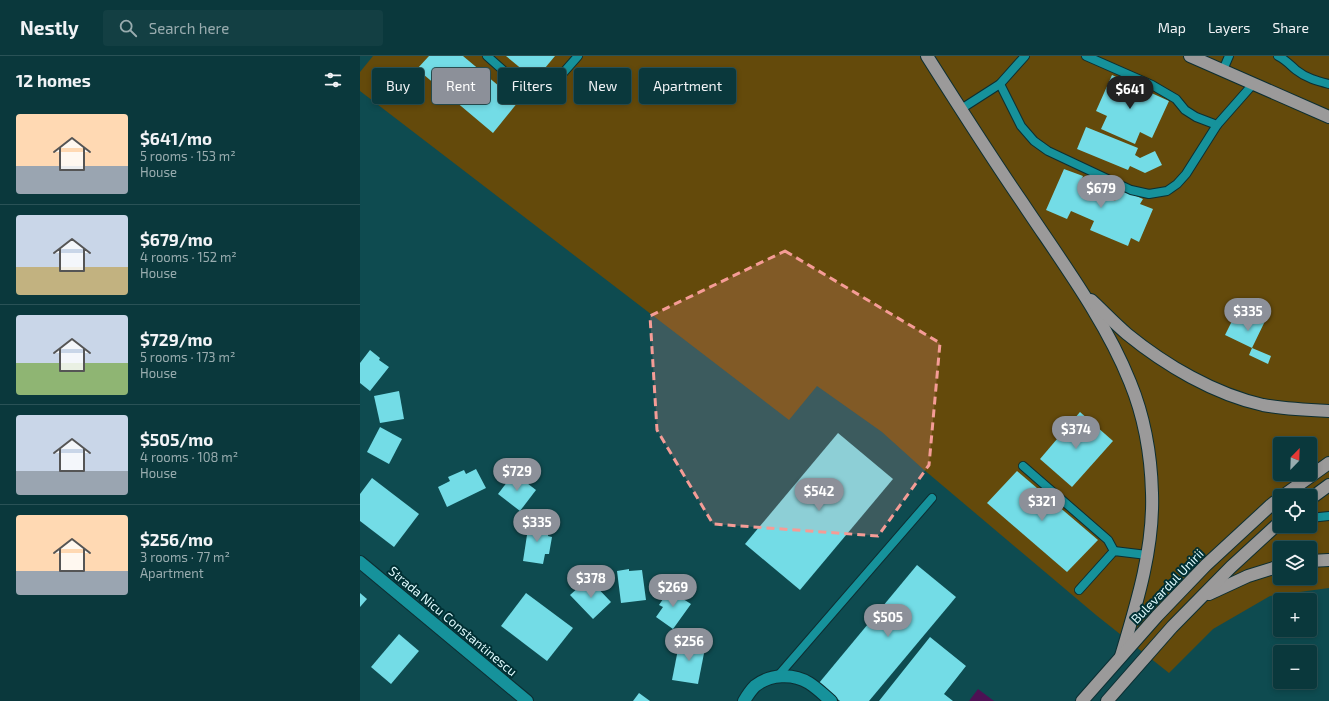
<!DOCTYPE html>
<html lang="en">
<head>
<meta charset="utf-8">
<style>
	:root { --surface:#0a383c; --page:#133f43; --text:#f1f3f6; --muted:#99acaf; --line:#2a5256; --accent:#8c9099 }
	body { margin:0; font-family:"Exo 2",sans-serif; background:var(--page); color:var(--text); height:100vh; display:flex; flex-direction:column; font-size:15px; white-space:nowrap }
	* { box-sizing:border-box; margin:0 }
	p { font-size:13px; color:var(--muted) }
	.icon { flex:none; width:22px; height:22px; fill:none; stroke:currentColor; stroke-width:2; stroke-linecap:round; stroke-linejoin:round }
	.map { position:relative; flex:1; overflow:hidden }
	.side { display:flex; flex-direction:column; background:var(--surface); width:360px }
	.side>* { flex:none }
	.guide { position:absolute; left:12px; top:12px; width:380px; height:36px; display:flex; gap:8px }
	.needle { width:26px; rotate:23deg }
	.controls { position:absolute; left:913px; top:381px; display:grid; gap:8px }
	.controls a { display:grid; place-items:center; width:44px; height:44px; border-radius:4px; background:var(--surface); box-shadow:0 2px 6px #0003,0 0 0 1px var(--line); font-size:20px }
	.price { position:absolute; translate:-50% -34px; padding:0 9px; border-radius:14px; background:var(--accent); color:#fff; font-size:13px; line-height:26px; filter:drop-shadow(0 1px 2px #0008) }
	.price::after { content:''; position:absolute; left:50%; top:24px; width:12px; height:9px; margin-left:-6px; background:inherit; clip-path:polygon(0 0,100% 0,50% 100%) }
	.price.current { background:#222; color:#fff }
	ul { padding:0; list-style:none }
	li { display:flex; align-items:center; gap:12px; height:100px; padding:0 16px }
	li+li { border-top:1px solid var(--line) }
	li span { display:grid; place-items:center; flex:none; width:112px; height:80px; border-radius:4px; color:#555 }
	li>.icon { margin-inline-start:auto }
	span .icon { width:48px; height:48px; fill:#fffc; stroke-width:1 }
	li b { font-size:17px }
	h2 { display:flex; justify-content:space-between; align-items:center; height:48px; padding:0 16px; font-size:17px }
	.tag { padding:0 14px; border-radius:4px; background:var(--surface); box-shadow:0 2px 6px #0003,0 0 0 1px var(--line); font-size:14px; line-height:36px }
	.tag.current { background:var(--accent); color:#fff }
	header { display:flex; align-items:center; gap:24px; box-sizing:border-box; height:56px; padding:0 20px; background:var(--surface); border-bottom:1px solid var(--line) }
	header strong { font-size:19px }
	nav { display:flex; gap:22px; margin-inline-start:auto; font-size:14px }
	.search { width:280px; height:36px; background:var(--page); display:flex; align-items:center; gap:10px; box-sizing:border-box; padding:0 14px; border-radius:4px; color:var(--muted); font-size:15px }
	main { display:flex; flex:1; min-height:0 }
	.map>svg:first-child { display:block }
	.green { fill:#644a0b; fill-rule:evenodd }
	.water { fill:#4d1154 }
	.building { fill:#73dce6 }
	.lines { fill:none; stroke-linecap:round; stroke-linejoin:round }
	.lane-casing { stroke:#0c2e32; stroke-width:10 }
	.street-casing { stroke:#0c2e32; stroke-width:14 }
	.primary-casing { stroke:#0c2e32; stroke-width:14 }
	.lane { stroke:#16929b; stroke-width:8 }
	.street { stroke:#16929b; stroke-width:12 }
	.primary { stroke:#9b9a9a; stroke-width:12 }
	.marked { fill:#f59c96; fill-opacity:0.2; stroke:#f59c96; stroke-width:3; stroke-dasharray:8 5; stroke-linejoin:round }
	.labels { text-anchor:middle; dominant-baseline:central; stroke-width:4; stroke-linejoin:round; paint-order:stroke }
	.street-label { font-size:13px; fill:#dffbfe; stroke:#003034 }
</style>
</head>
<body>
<header>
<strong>Nestly</strong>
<div class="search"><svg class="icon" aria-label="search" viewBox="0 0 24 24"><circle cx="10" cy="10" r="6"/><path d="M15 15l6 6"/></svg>Search here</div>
<nav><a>Map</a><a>Layers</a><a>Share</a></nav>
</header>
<main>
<section class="side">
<h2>12 homes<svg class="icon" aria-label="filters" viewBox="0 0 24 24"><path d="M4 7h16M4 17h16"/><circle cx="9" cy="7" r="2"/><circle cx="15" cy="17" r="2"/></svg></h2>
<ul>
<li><span style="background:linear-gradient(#ffd9b3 65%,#9aa5b1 0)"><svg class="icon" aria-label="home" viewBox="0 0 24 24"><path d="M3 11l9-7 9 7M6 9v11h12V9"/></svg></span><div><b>$641/mo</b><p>5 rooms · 153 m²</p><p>House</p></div></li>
<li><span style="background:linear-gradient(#c9d6e8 65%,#c2b280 0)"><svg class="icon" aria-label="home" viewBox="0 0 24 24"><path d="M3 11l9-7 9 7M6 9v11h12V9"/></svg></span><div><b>$679/mo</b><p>4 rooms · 152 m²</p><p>House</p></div></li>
<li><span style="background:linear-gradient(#c9d6e8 60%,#8fb573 0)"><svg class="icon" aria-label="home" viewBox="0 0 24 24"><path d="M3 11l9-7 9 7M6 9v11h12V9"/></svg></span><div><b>$729/mo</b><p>5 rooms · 173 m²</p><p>House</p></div></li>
<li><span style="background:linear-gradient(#c9d6e8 70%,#9aa5b1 0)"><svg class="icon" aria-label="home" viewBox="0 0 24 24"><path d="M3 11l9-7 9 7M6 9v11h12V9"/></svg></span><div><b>$505/mo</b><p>4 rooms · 108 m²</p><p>House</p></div></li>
<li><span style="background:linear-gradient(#ffd9b3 70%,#9aa5b1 0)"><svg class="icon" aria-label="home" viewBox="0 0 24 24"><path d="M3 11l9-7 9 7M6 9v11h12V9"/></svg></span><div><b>$256/mo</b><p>3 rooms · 77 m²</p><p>Apartment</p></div></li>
</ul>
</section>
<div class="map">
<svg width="969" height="645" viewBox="0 0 969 645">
	<rect width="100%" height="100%" fill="#0e4b50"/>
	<path class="green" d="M13,0H969V532L910,540L853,573L809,617L736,559L563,413L522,376L457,330L429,364L0,35V16ZM920,388H950V418H920ZM920,440H950V470H920ZM920,492H950V522H920Z"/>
	<path class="water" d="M618,633L634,645H609Z"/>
	<g class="building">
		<path d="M69,0H103L158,46L133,77L57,13Z"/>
		<path d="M146,0H195L175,24Z"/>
		<path d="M752,19L809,45L792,82L780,76L775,88L741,73L747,60L736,55Z"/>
		<path d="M726,71L778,92L775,99L780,102L795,95L802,109L785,117L770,110L768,114L717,93Z"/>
		<path d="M704,113L723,120L719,130L755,145L760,133L783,143L780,148L793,153L779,186L771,182L768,190L730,174L734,165L711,155L707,163L686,154Z"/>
		<path d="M879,251L906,263L892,292L911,300L908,308L889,299L892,292L865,279Z"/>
		<path d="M10,294L20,302L19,304L29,311L10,335L0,327V307Z"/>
		<path d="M39,335L44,363L20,367L14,340Z"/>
		<path d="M720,356L753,385L712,431L680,403Z"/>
		<path d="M20,371L42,383L29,408L7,396Z"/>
		<path d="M478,377L533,423L440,534L385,488Z"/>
		<path d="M116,413L126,432L87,451L78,431L90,425L88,421L104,414L106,418Z"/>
		<path d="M657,415L738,484L707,516L627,447Z"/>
		<path d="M154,417L176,434L160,455L138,438Z"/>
		<path d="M12,422L59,458L34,491L0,465V438Z"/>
		<path d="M169,466L189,469L188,480L192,481L189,498H185L183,508L163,505Z"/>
		<path d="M557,509L596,541L509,645H480L459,627Z"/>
		<path d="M269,513V515L282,514L286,544L261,547L257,515Z"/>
		<path d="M230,524L251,546L233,563L210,539L219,531L220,533Z"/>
		<path d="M311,531L322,539L320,541L331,548L313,573L296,561L303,551L299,549Z"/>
		<path d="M0,537L7,543L0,551Z"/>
		<path d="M166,537L213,572L187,605L141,570Z"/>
		<path d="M39,578L59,595L31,628L11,611Z"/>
		<path d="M570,581L606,610L584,638L593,645H519Z"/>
		<path d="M320,583L346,587L338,628L312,624Z"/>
		<path d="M279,637L290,645H273Z"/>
	</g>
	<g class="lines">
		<g class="lane-casing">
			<g id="lane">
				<path d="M127,0L170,38L179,39L189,33L218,0"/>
				<path d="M726,0L792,29L816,43L825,54L836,61L857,69L894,27"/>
				<path d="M918,0C926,4 930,9 936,14C946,22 957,25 969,28"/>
				<path d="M863,14L869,0"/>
				<path d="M640,28L661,70L674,85L688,95L771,134L789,138L807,135L817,128L826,118L857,69"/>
				<path d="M601,53L640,28L665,0"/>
				<path d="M663,410L748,484L754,495"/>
				<path d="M950,462L969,460"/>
				<path d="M719,534L754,495L787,499"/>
				<path d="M417,621L572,442"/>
			</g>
		</g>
		<g class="street-casing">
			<g id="street">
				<path d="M0,506L167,645"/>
				<path d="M384,645C387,640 391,634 395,630C410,618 433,617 449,627C457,632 464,639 471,645"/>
			</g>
		</g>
		<g class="primary-casing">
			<g id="primary">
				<path d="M567,0C598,49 629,98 662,146C699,202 745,263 770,326C784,360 791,399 792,437C794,492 777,547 761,600"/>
				<path d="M830,0L969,61"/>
				<path d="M731,244C743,255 754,267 767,278C805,309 854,338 903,349C925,353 947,354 969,355"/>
				<path d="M923,440L969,407"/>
				<path d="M950,443L969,429"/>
				<path d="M950,505L969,504"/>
				<path d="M849,538L888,520L920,510"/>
				<path d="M722,645L797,560L846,509L911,449L920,442"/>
				<path d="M747,645L812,571L871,511L920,466"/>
			</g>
		</g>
		<use href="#lane" class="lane"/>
		<use href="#street" class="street"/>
		<use href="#primary" class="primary"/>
	</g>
	<path class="marked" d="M425,195L580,287L569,409L518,480L353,468L297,374L290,260Z"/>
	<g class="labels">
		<g class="street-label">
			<text transform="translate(807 530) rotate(-46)">Bulevardul Unirii</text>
			<text transform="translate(93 565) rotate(40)">Strada Nicu Constantinescu</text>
		</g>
	</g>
</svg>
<div class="controls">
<a><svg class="needle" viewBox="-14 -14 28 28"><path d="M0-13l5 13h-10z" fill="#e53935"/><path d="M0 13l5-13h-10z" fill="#99acaf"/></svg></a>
<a><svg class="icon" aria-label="locate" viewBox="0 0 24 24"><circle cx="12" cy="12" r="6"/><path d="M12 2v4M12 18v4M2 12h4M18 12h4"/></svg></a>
<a><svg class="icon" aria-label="layers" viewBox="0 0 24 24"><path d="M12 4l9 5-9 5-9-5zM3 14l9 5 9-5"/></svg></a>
<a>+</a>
<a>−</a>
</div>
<b class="price current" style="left:770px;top:54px">$641</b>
<b class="price" style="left:741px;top:153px">$679</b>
<b class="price" style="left:888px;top:276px">$335</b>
<b class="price" style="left:716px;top:394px">$374</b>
<b class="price" style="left:157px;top:436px">$729</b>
<b class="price" style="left:459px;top:456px">$542</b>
<b class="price" style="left:682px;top:466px">$321</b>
<b class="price" style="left:177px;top:487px">$335</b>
<b class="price" style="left:231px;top:543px">$378</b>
<b class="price" style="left:313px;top:552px">$269</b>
<b class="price" style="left:528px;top:582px">$505</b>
<b class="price" style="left:329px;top:606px">$256</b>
<div class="guide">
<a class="tag">Buy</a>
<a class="tag current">Rent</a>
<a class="tag">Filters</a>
<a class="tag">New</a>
<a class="tag">Apartment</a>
</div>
</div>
</main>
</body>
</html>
